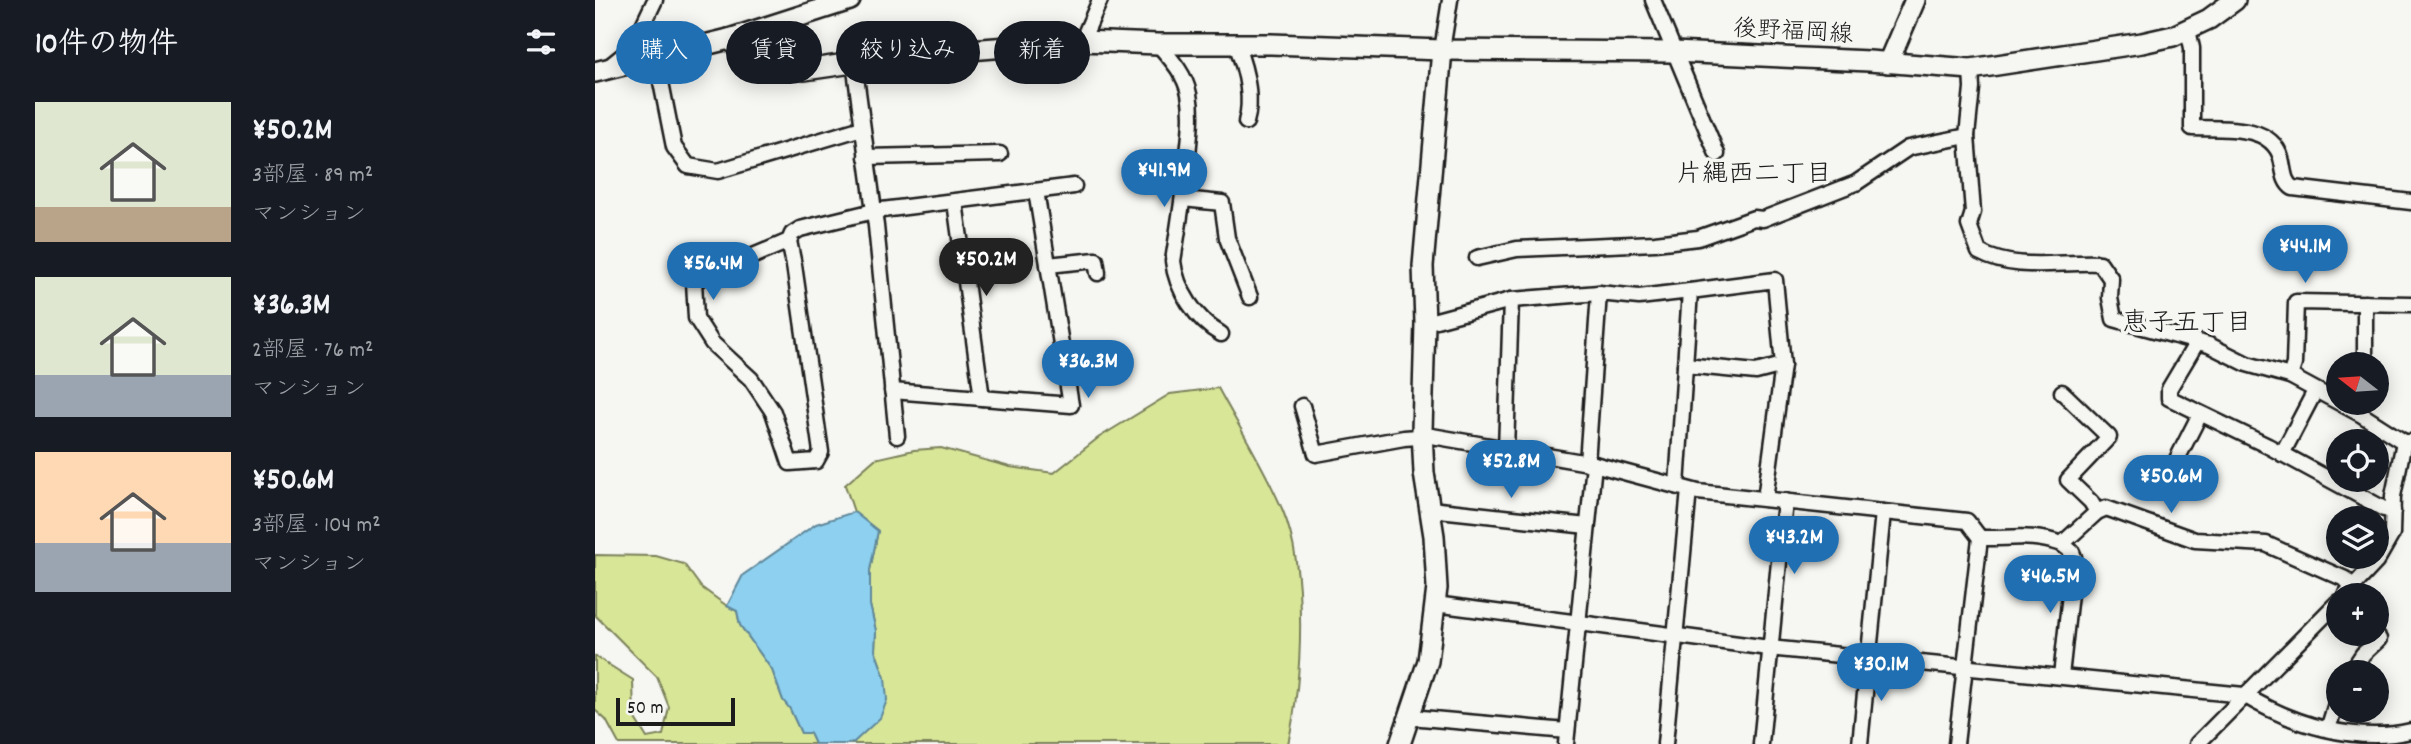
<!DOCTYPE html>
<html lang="ja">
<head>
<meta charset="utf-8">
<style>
	:root { --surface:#171b24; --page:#20242c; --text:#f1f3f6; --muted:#9ea1a6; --accent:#1f6fb2 }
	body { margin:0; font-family:Dekko,"Klee One",sans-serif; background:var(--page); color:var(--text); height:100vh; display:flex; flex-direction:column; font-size:26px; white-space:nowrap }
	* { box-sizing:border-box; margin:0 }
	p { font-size:23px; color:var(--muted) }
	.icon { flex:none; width:38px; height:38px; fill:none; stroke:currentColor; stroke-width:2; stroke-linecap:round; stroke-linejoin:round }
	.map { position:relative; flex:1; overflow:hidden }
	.panel { display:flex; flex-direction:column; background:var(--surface); width:595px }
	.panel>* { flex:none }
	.hud { position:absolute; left:21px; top:21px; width:665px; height:63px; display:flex; gap:14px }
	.needle { width:46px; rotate:287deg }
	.tools { position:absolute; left:1731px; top:352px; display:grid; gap:14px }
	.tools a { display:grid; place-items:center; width:63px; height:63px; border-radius:50%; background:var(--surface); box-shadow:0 4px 18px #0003; font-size:35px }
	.scale { position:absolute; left:21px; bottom:18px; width:119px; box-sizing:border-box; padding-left:7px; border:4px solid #1c1c1c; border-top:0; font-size:19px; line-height:24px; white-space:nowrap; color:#1c1c1c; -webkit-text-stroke:5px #f6f6f2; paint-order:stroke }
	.price { position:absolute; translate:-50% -60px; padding:0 16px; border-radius:24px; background:var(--accent); color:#fff; font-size:23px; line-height:46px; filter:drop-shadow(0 2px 4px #0008) }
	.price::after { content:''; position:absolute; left:50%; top:42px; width:21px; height:16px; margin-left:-10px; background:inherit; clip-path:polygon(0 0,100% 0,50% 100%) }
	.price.on { background:#222; color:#fff }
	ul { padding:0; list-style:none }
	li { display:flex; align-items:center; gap:21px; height:175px; padding:0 35px }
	li span { display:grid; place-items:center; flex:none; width:196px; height:140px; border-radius:0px; color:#555 }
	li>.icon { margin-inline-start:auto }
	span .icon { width:84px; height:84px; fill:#fffc; stroke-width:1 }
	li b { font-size:30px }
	h2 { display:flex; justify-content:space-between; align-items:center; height:84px; padding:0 35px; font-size:30px }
	.pill { padding:0 24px; border-radius:32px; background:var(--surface); box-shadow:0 4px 18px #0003; font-size:24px; line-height:63px }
	.pill.on { background:var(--accent); color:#fff }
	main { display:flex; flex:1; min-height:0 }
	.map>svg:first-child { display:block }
	.green { fill:#d8e698; stroke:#7a815a; stroke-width:2 }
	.water { fill:#8dd0ef; stroke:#60889b; stroke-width:2 }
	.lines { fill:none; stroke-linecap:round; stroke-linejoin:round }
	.stream { stroke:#60889b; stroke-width:4.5 }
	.street-casing { stroke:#1c1c1c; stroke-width:19 }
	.secondary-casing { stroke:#1c1c1c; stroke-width:24 }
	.street { stroke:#f6f6f2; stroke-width:14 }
	.secondary { stroke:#f6f6f2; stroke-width:19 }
	.labels { text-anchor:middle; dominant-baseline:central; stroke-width:7; stroke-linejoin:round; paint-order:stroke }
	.street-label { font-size:24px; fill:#1c1c1c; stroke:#f6f6f2 }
	.neighbourhood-label { font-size:26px; fill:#1c1c1c; stroke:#f6f6f2 }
</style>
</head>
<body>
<main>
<section class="panel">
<h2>10件の物件<svg class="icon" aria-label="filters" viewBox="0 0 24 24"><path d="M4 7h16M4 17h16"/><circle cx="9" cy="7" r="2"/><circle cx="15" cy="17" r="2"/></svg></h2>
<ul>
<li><span style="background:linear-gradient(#dfe7d0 75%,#b9a48a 0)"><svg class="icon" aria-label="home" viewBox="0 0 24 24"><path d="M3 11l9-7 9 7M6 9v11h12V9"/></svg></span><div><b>¥50.2M</b><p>3部屋 · 89 m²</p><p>マンション</p></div></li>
<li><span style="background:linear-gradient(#dfe7d0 70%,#9aa5b1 0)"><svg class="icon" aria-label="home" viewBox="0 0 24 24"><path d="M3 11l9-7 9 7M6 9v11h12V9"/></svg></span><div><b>¥36.3M</b><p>2部屋 · 76 m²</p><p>マンション</p></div></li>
<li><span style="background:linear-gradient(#ffd9b3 65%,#9aa5b1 0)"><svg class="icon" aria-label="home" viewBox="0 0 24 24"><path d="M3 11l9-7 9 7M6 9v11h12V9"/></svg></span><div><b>¥50.6M</b><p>3部屋 · 104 m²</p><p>マンション</p></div></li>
</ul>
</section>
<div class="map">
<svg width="1816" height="744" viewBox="0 0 1816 744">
	<rect width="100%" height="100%" fill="#f6f6f2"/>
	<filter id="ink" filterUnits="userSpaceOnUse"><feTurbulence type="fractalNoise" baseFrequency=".0143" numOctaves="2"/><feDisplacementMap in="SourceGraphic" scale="14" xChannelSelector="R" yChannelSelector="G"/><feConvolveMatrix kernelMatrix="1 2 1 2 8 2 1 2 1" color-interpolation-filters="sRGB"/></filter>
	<g filter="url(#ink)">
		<g class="green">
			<path d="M623,388C644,427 671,470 688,511C713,571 707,682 693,744H253L259,742L290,678L280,650L281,631L275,605V570L283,531L259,512L250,485L280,459L319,450L346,448L415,467L459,473L503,438L575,394Z"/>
			<path d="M0,555L61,556L89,564L106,587L132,606L142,611L145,625L177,670L188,700L195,709L206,733H215L220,744H24L11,720L0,710V656L38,680L39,717L52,738L68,735L74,707L62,677L0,615Z"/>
		</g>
		<path class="water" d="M259,512L283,531L275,570V605L281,631L280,650L290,678L292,700L285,718L259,742L253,744H220L215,733H206L195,709L188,700L177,670L145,625L142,611L132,606L148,575L221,524Z"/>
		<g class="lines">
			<path class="stream" d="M480,79L481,55"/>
			<g class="street-casing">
				<g id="street">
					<path d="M1058,0L1122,154"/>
					<path d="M1593,30L1597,48V128C1626,129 1676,123 1686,158C1689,169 1688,182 1698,188L1816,202"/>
					<path d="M487,41L505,0"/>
					<path d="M563,44C576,59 590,74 594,94C598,114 595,134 593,154C589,190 584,225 578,261C581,289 601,320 626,334"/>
					<path d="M641,44C650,67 658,98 651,122"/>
					<path d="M847,50L855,0"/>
					<path d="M61,57L79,147L93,166L123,171L267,128"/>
					<path d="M259,62L281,226L302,436"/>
					<path d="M16,65L37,48L60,0"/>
					<path d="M1376,69L1377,88L1372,136L1378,212L1374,225L1384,252C1421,272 1464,261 1505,263L1516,279L1515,298L1519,319L1614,345L1652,364L1695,376L1767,415L1809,442"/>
					<path d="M271,157L405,154"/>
					<path d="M588,199L627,203L632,238L655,297"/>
					<path d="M360,202L387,398"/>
					<path d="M194,241L199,265L226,452L221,461L195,463L178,412L156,379L117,343L101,318L99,281L194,241L197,234L205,229L279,211L479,186"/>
					<path d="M882,258L922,249L1060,243L1103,238L1159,218L1168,219L1261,183L1313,148L1372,136"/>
					<path d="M453,265L501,260L503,273"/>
					<path d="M830,323L916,300L1004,293L1044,297L1095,291L1082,486"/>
					<path d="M1602,342L1574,389V398L1673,446L1789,509L1798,511"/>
					<path d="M1770,364V303"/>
					<path d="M1090,365L1161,372L1188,365L1180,280L1095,291"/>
					<path d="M1695,376L1699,364L1701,302L1816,304"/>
					<path d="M297,391L476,405L441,191"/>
					<path d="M1467,392L1514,437L1473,480L1496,502L1502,512"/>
					<path d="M707,406L721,454L809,438L837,436L999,464L1103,492L1372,521L1385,538L1361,744"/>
					<path d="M911,450L916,300"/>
					<path d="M1687,454L1720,391"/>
					<path d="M992,463L1004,293"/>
					<path d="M1576,471L1605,414"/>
					<path d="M1170,499L1188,365"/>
					<path d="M835,509L992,526"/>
					<path d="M1385,538C1417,539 1435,533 1467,544L1502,512L1511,508L1600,540L1671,544L1750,579L1758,587"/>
					<path d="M1750,595L1781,562L1797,534L1798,496L1809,442H1816"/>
					<path d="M840,604L1174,648L1649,695C1697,724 1760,744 1816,731"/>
					<path d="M1756,672L1768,654L1784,639L1780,634"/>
					<path d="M1466,676L1479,557L1477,552L1467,544"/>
					<path d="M815,717L972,731"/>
					<path d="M1733,729L1743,697"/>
					<path d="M971,744L999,464"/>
					<path d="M1070,744L1094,490"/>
					<path d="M1166,744L1190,501"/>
					<path d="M1265,744L1288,512"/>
					<path d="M1602,744L1743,602"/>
				</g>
			</g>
			<g class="secondary-casing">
				<g id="secondary">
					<path d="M134,39L168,66L210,70L312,55L487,41L563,44H676L847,50L1078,52L1274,61L1376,69L1547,43L1578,36L1614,19L1640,0"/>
					<path d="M1293,63L1320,0"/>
					<path d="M0,72L134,39L255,0"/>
					<path d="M805,744L833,661L842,588L839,536L829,473L827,431L830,323L828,266L847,50"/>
				</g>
			</g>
			<use href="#street" class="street"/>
			<use href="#secondary" class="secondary"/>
		</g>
	</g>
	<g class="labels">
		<g class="street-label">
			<text transform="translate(1198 33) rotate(3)">後野福岡線</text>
		</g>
		<g class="neighbourhood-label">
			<text x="1159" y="175">片縄西二丁目</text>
			<text x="1592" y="324">恵子五丁目</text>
		</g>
	</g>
</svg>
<div class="tools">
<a><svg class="needle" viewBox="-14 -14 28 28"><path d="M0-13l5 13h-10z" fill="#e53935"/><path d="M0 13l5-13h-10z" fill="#9ea1a6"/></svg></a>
<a><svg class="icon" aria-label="locate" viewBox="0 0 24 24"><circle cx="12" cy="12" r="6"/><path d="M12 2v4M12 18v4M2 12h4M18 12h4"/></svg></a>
<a><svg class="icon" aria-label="layers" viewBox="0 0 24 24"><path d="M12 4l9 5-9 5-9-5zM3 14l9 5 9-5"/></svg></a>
<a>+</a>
<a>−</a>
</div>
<div class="scale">50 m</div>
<b class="price" style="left:569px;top:209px">¥41.9M</b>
<b class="price" style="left:1710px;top:285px">¥44.1M</b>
<b class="price on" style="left:391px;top:298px">¥50.2M</b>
<b class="price" style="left:118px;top:302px">¥56.4M</b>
<b class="price" style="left:493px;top:400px">¥36.3M</b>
<b class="price" style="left:916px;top:500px">¥52.8M</b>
<b class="price" style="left:1576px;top:515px">¥50.6M</b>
<b class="price" style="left:1199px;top:576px">¥43.2M</b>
<b class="price" style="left:1455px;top:615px">¥46.5M</b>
<b class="price" style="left:1286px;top:703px">¥30.1M</b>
<div class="hud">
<a class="pill on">購入</a>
<a class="pill">賃貸</a>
<a class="pill">絞り込み</a>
<a class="pill">新着</a>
</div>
</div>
</main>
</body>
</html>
